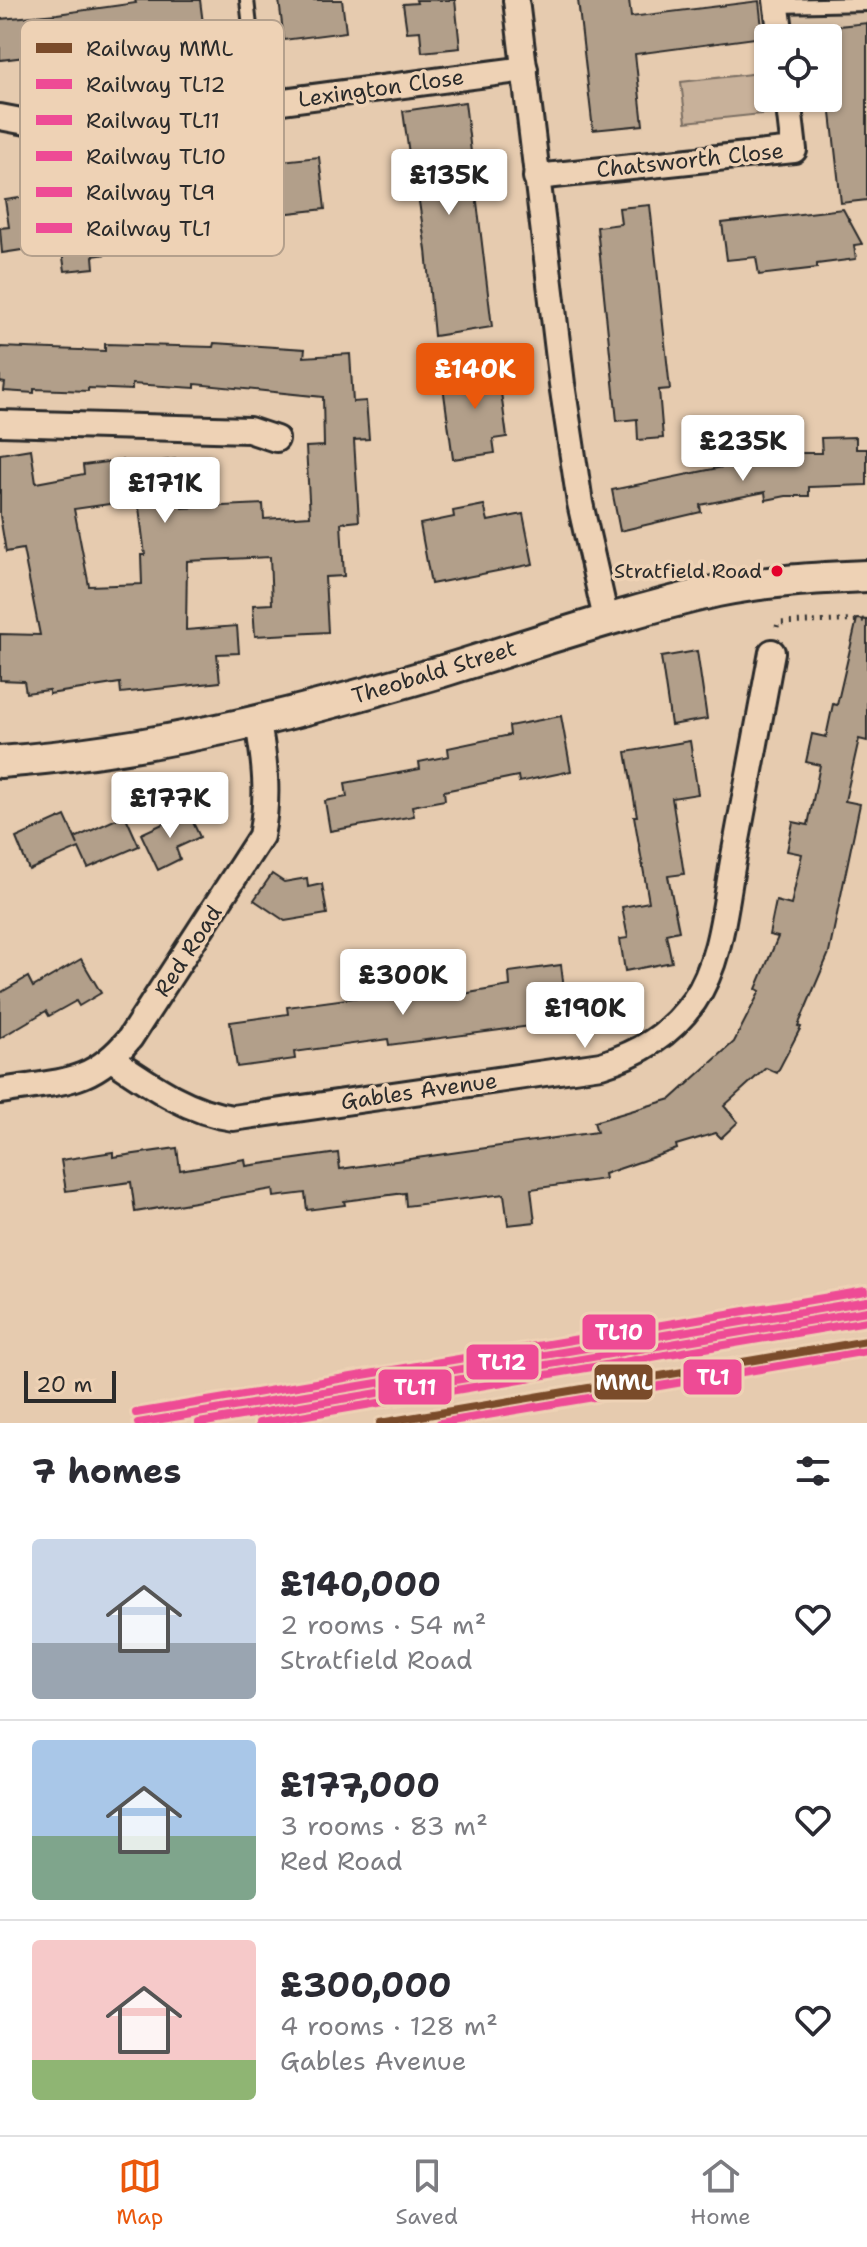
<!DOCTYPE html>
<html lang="en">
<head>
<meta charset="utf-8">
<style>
	:root { --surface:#fff; --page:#f2f2f3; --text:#2b2b33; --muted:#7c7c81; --line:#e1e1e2; --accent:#ea580c }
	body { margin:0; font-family:"Shantell Sans",sans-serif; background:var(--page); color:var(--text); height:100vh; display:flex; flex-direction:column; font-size:30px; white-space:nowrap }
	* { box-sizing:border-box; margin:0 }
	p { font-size:26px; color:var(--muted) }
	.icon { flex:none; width:44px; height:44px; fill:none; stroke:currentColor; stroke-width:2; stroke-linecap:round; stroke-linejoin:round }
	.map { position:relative; height:1423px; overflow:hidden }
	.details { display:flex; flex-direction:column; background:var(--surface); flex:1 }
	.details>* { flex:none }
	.buttons { position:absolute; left:754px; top:24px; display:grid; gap:16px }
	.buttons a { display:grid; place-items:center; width:88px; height:88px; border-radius:8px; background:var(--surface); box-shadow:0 2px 6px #0004; font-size:40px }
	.scale { position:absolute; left:24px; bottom:20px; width:92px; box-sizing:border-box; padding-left:8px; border:4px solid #2b2b2b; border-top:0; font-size:22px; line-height:28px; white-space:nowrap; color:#2b2b2b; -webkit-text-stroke:6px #eed2b5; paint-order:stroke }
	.price { position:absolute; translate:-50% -68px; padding:0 18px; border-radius:8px; background:#fff; color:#222; font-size:26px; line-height:52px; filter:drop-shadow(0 2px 4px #0008) }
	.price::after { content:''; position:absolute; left:50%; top:48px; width:24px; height:18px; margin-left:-12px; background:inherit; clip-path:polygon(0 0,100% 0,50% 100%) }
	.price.active { background:var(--accent); color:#fff }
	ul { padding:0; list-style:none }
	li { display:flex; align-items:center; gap:24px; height:200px; padding:0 32px }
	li+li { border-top:2px solid var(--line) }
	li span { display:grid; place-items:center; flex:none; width:224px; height:160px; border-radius:8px; color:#555 }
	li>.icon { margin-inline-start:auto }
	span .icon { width:96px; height:96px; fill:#fffc; stroke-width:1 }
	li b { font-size:34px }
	h2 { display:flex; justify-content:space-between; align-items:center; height:96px; padding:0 32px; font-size:34px }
	.tab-bar { display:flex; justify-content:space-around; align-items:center; height:112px; border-top:2px solid var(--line); background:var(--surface); font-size:22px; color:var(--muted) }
	.tab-bar a { display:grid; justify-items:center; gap:4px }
	.tab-bar .active { color:var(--accent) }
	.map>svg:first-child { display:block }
	.built { fill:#d6bea4 }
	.green { fill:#c8b19a; stroke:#7a6e62; stroke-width:2 }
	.building { fill:#b29f8a; stroke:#2b2b2b; stroke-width:2; fill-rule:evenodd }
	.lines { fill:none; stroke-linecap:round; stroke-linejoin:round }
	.service-casing { stroke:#2b2b2b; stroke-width:18 }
	.minor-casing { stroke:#2b2b2b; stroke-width:30 }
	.tertiary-casing { stroke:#2b2b2b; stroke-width:36 }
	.path { stroke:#2b2b2b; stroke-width:5; stroke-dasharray:2 6; stroke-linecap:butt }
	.service { stroke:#eed2b5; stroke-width:12 }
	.minor { stroke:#eed2b5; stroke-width:24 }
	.tertiary { stroke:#eed2b5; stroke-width:30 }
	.rail-1-casing { stroke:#eed2b5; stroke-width:14 }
	.rail-2-casing { stroke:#eed2b5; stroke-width:14 }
	.rail-3-casing { stroke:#eed2b5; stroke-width:14 }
	.rail-4-casing { stroke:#eed2b5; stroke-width:14 }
	.rail-5-casing { stroke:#eed2b5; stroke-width:14 }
	.rail-6-casing { stroke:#eed2b5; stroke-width:14 }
	.rail-1 { stroke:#7a4b2a; stroke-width:8 }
	.rail-2 { stroke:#ee4b95; stroke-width:8 }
	.rail-3 { stroke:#ee4b95; stroke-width:8 }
	.rail-4 { stroke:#ee4b95; stroke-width:8 }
	.rail-5 { stroke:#ee4b95; stroke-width:8 }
	.rail-6 { stroke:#ee4b95; stroke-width:8 }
	.bus-dot { fill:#e4002b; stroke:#eed2b5; stroke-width:3 }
	.labels { text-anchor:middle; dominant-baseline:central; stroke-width:7; stroke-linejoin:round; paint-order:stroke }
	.bus-label { font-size:20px; fill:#2b2b2b; stroke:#eed2b5; text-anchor:end }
	.street-label { font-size:22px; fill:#2b2b2b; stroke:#eed2b5 }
	.key { fill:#eed2b5; stroke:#b4a08c; stroke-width:2 }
	.key-label { font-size:22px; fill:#2b2b2b }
	.line-badge { stroke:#eed2b5; stroke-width:3 }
	.badge-label { font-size:22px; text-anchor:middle; font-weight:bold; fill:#fff }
</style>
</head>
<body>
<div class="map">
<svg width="867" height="1423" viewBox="0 0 867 1423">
	<rect width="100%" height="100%" fill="#e6cbaf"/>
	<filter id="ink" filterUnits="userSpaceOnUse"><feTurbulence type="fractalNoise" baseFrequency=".0125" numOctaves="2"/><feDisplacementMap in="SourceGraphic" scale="16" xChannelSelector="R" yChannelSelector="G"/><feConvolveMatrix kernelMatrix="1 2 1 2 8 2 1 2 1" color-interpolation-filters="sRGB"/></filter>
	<g filter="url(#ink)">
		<path class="built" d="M765,0H867V46L831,51L828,28L806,31L797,38H769Z"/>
		<path class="green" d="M768,72V98H778L780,112L686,122L681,82Z"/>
		<g class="building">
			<path d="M135,0H200L205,39L122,51L124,65L61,74L58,53L0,60V19L57,14L136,3Z"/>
			<path d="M279,0H342L346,32L284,40Z"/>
			<path d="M416,0H455L460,48L422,52L420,31L407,32L403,4L417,3Z"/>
			<path d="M578,0H629L631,17L759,1L763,37L635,54L643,125L593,130Z"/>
			<path d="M867,23V200L841,203L828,86V55L832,54L829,27Z"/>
			<path d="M465,102L492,327L434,336L426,250L412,153L409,154L403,111Z"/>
			<path d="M219,155L220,165L232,163L233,166L319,157L325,209L262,216L261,202L179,214L180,222L146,227L149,248L93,256L94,268L65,271L61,244L2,253L0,228L9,227L5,200L67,191L65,177Z"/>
			<path d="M650,205L670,389L659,390L663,438L638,440L637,419L617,421L597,227L621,224L619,208Z"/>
			<path d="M843,209L862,244L854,245L856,259L817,264V268L759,275L756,257L727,260L722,223Z"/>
			<path d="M214,343L305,349L304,357L350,354L353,402L366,401L369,439L354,440L359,521L341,523L344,576L325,577L328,632L255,636L253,605L272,604L270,557L187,561L186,630L237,626L239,653L217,654L220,682L121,693L120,683L49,694V690L26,693L24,681L0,680V634L40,635L23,549L6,552L0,516V454L31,449L36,483L84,474L83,465L122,460L123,466L176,459L182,508L263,504L264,519L310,516L306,447L324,446L323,397L195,384V388L132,384V390L88,388V391L34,389V393L4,391L5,383L0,382V347L105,351V344L213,347ZM138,500L145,555H141L142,584L89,586L74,509Z"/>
			<path d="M497,363L507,437L493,439L495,453L453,459L442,379Z"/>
			<path d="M856,437V449H867V485L809,487V496H786L766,500L765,492L700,505L701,512L620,531L612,490L790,453H822L821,438Z"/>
			<path d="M484,505L488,521L523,514L533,564L431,584L420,524L454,517L453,511Z"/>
			<path d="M857,619L867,620V741L859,739L845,801L860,804L829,953L798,1026L801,1027L777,1073L766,1068L724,1106L738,1122L721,1138L716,1133L676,1145L677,1149L604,1174L605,1179L531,1189L535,1222L508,1225L504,1194L406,1206L405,1193L344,1201L345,1205L307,1210L305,1193L274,1197L273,1189L135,1212L131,1182L66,1191L61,1160L113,1152V1157L177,1148L180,1170L245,1159L246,1166L338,1153L340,1169L597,1132L594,1122L671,1099L734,1042L760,991L756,989L778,937L769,935L776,901L791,905L802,854L787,851L793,822L808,825L820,765L806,762L812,734L826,737L833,704L837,705Z"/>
			<path d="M697,651L707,719L671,725L661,657Z"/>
			<path d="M561,716L571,771L519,782L518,776L444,791L445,800L412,806L414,816L330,831L325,801L347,797L345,783L420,769L419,762L449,756L448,748L510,735L509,726Z"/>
			<path d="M690,741L698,794L672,798L684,874L668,876L679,931L666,934L672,962L625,971L620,939L628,938L622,907L649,902L634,816H637L626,752Z"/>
			<path d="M188,812L200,837L176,848L180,859L158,870L141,834Z"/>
			<path d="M125,815L139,846L88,868L79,848L29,870L16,838L65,816L78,845L75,838Z"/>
			<path d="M272,874L284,882L307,878L308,887L322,884L327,914L285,921L254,900Z"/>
			<path d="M81,959L101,993L79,1006L76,1001L49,1016L46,1011L0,1038V993L28,977L33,987Z"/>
			<path d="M561,965L568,1021L389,1045L388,1039L294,1052L295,1059L237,1067L230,1022L288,1014L287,1007L383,994L382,990L437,983L439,998L510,986L509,972Z"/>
		</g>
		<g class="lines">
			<g class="service-casing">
				<g id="service">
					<path d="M247,0L259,105"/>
					<path d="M777,6L867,4"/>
				</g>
			</g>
			<g class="minor-casing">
				<g id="minor">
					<path d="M516,0L562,384L580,503L606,619"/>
					<path d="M776,0L781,38"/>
					<path d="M0,117L37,124L101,125L525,69"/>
					<path d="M536,177L794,150L788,98"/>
					<path d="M0,423L249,430L276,439"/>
					<path d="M112,1059C149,1084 188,1112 233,1118L601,1065C640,1053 670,1035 694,1001C722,960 725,903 734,856C747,788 759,720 772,652"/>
					<path d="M0,1091C58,1081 90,1087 130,1038L261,836C269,797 265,762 258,723"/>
				</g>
			</g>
			<g class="tertiary-casing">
				<path id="tertiary" d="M0,762C152,751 298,714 443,671C534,643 624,612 717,591C766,581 817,578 867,576"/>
			</g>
			<path class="path" d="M777,627L778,623L867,620"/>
			<use href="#service" class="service"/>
			<use href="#minor" class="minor"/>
			<use href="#tertiary" class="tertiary"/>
			<g class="rail-1-casing">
				<path id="rail-1" d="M380,1423L867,1341"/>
			</g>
			<g class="rail-2-casing">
				<path id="rail-2" d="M138,1423L867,1301"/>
			</g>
			<g class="rail-3-casing">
				<path id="rail-3" d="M199,1423L867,1311"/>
			</g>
			<g class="rail-4-casing">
				<path id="rail-4" d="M136,1413L865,1291"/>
			</g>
			<g class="rail-5-casing">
				<path id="rail-5" d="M259,1423L867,1321"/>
			</g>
			<g class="rail-6-casing">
				<path id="rail-6" d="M440,1423L867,1351"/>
			</g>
			<use href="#rail-1" class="rail-1"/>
			<use href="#rail-2" class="rail-2"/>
			<use href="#rail-3" class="rail-3"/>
			<use href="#rail-4" class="rail-4"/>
			<use href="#rail-5" class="rail-5"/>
			<use href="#rail-6" class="rail-6"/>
		</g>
	</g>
	<circle class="bus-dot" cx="777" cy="571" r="7"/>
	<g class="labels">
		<g class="bus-label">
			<text x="762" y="571">Stratfield Road</text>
		</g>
		<g class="street-label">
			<text transform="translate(381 88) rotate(-8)">Lexington Close</text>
			<text transform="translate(690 160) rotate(-6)">Chatsworth Close</text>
			<text transform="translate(434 672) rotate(-17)">Theobald Street</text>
			<text transform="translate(188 951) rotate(-57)">Red Road</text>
			<text transform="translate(419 1091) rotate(-8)">Gables Avenue</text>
		</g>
	</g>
	<rect x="20" y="20" width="264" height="236" rx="12" class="key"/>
	<rect x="36" y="43" width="36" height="10" fill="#7a4b2a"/>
	<rect x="36" y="79" width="36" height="10" fill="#ee4b95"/>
	<rect x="36" y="115" width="36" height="10" fill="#ee4b95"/>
	<rect x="36" y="151" width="36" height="10" fill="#ee4b95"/>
	<rect x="36" y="187" width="36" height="10" fill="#ee4b95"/>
	<rect x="36" y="223" width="36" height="10" fill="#ee4b95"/>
	<g class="key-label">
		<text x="86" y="56">Railway MML</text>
		<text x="86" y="92">Railway TL12</text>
		<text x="86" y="128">Railway TL11</text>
		<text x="86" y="164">Railway TL10</text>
		<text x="86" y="200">Railway TL9</text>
		<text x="86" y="236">Railway TL1</text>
	</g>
	<g class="line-badge">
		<rect x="581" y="1313" width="76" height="38" rx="8" fill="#ee4b95"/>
		<rect x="465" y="1343" width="75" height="38" rx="8" fill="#ee4b95"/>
		<rect x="682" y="1358" width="61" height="38" rx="8" fill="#ee4b95"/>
		<rect x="593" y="1363" width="61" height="38" rx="8" fill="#7a4b2a"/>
		<rect x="377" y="1368" width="76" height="38" rx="8" fill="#ee4b95"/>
	</g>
	<g class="badge-label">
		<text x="619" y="1340">TL10</text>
		<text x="502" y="1370">TL12</text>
		<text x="713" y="1385">TL1</text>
		<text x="624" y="1390">MML</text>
		<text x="415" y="1395">TL11</text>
	</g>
</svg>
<div class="buttons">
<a><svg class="icon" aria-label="locate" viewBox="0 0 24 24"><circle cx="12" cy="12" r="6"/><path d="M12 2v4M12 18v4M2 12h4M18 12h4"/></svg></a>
</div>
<div class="scale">20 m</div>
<b class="price" style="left:449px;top:217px">£135K</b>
<b class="price active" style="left:475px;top:411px">£140K</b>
<b class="price" style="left:743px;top:483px">£235K</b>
<b class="price" style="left:165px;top:525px">£171K</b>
<b class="price" style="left:170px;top:840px">£177K</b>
<b class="price" style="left:403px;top:1017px">£300K</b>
<b class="price" style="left:585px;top:1050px">£190K</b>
</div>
<section class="details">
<h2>7 homes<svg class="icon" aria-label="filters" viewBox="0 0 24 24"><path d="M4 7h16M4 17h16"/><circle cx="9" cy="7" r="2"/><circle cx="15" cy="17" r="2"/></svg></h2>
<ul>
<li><span style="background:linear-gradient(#c9d6e8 65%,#9aa5b1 0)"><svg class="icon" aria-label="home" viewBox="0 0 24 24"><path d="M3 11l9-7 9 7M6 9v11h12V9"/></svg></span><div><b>£140,000</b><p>2 rooms · 54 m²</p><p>Stratfield Road</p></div><svg class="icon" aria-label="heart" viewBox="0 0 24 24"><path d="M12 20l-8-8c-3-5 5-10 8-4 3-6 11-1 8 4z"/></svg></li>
<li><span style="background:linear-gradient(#a9c7e8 60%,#7fa58c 0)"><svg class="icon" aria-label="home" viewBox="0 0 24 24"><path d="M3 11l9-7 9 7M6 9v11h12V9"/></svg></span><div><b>£177,000</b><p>3 rooms · 83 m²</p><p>Red Road</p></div><svg class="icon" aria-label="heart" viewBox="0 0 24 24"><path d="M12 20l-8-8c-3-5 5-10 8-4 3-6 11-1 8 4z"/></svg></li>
<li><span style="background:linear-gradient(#f6c9c9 75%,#8fb573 0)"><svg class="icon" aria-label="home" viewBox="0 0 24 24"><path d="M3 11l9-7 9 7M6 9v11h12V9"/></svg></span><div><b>£300,000</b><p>4 rooms · 128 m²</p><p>Gables Avenue</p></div><svg class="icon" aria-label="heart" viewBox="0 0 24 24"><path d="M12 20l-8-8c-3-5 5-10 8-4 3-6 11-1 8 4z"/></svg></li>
</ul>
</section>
<nav class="tab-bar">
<a class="active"><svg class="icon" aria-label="map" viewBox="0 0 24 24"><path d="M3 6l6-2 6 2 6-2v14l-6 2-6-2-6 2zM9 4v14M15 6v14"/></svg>Map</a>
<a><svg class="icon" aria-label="saved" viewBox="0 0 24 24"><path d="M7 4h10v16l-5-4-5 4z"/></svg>Saved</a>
<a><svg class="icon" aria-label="home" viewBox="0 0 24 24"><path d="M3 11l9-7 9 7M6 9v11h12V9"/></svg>Home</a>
</nav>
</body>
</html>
